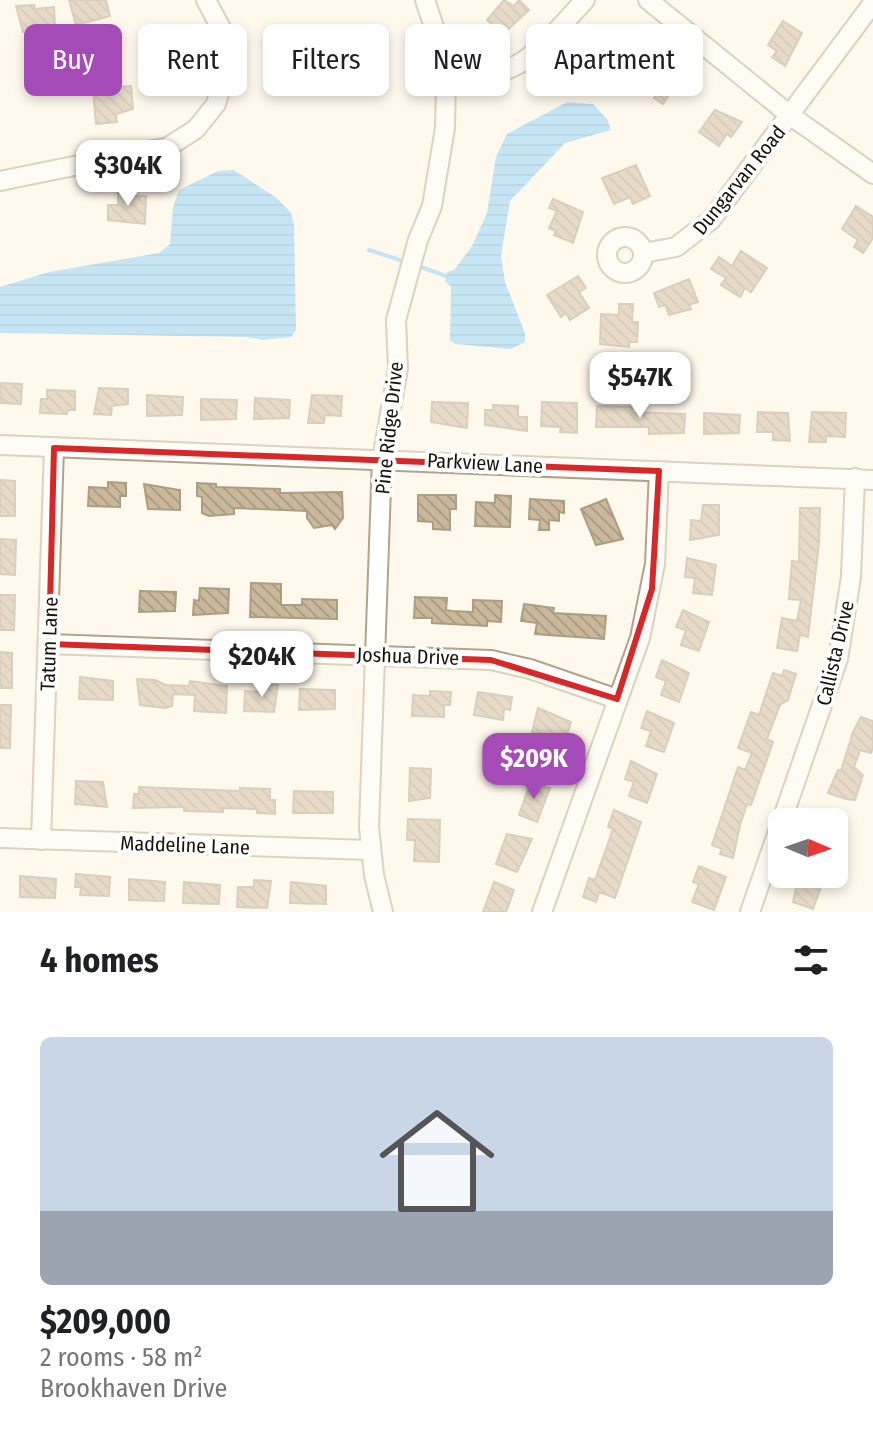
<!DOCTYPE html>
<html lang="en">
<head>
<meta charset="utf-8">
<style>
	:root { --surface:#fff; --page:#f6f6f6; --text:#202124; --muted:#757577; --line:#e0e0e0; --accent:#a54bb7 }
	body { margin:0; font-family:"Fira Sans Condensed",sans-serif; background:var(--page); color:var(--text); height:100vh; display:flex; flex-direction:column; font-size:30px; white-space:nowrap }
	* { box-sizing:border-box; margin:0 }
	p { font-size:26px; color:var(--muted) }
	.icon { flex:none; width:44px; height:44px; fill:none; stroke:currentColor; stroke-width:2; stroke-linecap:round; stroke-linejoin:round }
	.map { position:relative; height:912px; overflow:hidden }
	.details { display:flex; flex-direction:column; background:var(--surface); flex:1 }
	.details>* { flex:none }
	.top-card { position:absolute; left:24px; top:24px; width:826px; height:72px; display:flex; gap:16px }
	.needle { width:52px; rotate:92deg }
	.tools { position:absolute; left:768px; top:808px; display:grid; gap:16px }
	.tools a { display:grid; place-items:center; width:80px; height:80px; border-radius:12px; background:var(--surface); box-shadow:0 4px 12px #0003; font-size:40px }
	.price { position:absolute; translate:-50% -68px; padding:0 18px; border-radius:16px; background:#fff; color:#222; font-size:26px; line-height:52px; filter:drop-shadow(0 2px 4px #0008) }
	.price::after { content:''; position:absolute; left:50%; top:48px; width:24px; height:18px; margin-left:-12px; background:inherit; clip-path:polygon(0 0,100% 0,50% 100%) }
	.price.on { background:var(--accent); color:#fff }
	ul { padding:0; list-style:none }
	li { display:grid; align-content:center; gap:16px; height:424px; padding:0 40px }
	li+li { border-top:2px solid var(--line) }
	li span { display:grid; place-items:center; height:248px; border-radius:12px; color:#555 }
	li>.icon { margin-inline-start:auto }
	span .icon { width:144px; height:144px; fill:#fffc; stroke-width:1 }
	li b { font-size:34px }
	h2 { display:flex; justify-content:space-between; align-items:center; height:96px; padding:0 40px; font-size:34px }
	.chip { padding:0 28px; border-radius:12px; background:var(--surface); box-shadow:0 4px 12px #0003; font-size:28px; line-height:72px }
	.chip.on { background:var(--accent); color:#fff }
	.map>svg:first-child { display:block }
	.water { fill:url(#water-rules) }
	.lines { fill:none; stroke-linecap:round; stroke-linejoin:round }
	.stream { stroke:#7fcefd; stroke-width:4 }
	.building { fill:url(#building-back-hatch); stroke:#ad9d81; stroke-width:2 }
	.minor-casing { stroke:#b4a388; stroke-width:22 }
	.minor { stroke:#fff; stroke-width:18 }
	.marked { fill:none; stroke:#d62828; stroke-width:6; stroke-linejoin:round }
	.labels { text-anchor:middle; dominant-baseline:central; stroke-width:8; stroke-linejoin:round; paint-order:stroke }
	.street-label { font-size:20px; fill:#181208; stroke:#fff }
</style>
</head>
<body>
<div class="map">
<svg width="873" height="912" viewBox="0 0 873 912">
	<defs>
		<pattern id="water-rules" width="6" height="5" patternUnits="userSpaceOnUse" patternTransform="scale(2)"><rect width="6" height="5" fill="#7fcefd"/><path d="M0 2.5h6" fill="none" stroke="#6db0d7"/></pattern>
		<pattern id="building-back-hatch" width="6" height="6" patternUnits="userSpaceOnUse" patternTransform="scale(2)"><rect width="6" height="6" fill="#c9b89c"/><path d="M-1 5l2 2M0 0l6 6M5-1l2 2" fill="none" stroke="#ac9d85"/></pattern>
	</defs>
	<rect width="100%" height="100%" fill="#fff8ec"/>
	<g class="water">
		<path d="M567,102L593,104L607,119L611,130L565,143L510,201L501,256L505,282L525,333V342L511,349L456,344L450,341L451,287L445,281L447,272L454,270L472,246L487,213L496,157L507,134Z"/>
		<path d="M234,170L278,199L291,213L294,224L296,330L291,337L263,340L247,337L0,333V287L49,272L159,253L170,244L173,207L179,190L218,171Z"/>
	</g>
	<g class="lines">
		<g class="stream">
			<path d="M369,250L406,262"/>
			<path d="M418,266L446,276"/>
		</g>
	</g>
	<g class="building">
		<path d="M69,0H106L110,16L76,25Z"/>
		<path d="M504,0L514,6L519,0L529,10L503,34L487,20Z"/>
		<path d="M34,5L35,9L54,7L55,29H49V33L23,32L16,6Z"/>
		<path d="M783,21L802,33L785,66L772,57L777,51L768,45Z"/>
		<path d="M656,57L682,75L663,104L654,98L659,91L644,81Z"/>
		<path d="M131,86L133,109L116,114L117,122L96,124L93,89Z"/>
		<path d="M715,110L742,122L731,137L727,134L719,146L699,132Z"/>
		<path d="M636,165L650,196L633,204L630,197L614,204L602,178Z"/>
		<path d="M118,189H133V196H146L145,224L108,220V205H118Z"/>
		<path d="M553,199L583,212L573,243L554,235L556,231L549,228L557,211L549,208Z"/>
		<path d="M856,206L873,217V238L863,253L854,247L858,240L842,229Z"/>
		<path d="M741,251L767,268L751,292L745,288L740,297L721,285L726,278L711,269L719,257L732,266Z"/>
		<path d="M578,276L586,288L579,292L589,308L570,320L566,313L561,317L547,295Z"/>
		<path d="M689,279L698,302L689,305L691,309L669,315L665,305L659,307L654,293Z"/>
		<path d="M619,304H633L632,322H638L637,342H629V347L600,344L601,314L619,315Z"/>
		<path d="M0,383L22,384L21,404L0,403Z"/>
		<path d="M99,388L128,389V404L112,406L111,415L94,414Z"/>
		<path d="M47,390L75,391V410H68L67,414L40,413L41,399H47Z"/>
		<path d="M147,395L183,397L182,415L147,416Z"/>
		<path d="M312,395L342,396L341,416L325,415L324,423H308Z"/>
		<path d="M255,398L290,400L289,418L254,419Z"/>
		<path d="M201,399L237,400L236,419L201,420Z"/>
		<path d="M432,402L468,403L467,428L431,422Z"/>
		<path d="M542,402L577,403V433L560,432L561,427L541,426Z"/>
		<path d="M493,405L518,406V417H527V431L485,425V410H493Z"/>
		<path d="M597,406L632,407V412L685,414L684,433L649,434V427H596Z"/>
		<path d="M758,412L788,413L790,441L773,440V432H757Z"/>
		<path d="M812,412L846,413L845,437L826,436V442H809Z"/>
		<path d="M704,413L740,415L739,433L704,434Z"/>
		<path d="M0,480L15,481V516H0Z"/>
		<path d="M108,482L126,483V496H120V507L88,506L89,487L108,488Z"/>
		<path d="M197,483L216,484V487L280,489V493L342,492L343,518L335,529L332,525L314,528L307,518V511L234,508V514L209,516L202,513V497L197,496Z"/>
		<path d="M144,484L180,490V510L148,509Z"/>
		<path d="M418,495H456V509H450V530L433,529V522L418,521Z"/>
		<path d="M495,495L511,496L510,527L475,526L476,502L495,503Z"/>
		<path d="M530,499L564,501V513L559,512V521L549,520V530H539L540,520L529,519Z"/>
		<path d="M606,499L623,539L596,545L581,509Z"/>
		<path d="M703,505H719V535L690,540L691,520L701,521Z"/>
		<path d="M800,508H820L819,543L808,637L800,635L797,651L777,648L782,618L797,621L801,600L789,599L792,561L799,562Z"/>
		<path d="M0,539L16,540L15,575L0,574Z"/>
		<path d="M687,558L716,565L712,595L693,593L695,578L685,577Z"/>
		<path d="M251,583L281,584V605H302V599L337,600V619L250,617Z"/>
		<path d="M200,588L229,589L228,613L193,615L194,600L199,601Z"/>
		<path d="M140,591L176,592L175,611L139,612Z"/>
		<path d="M0,595H15L14,630H0Z"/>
		<path d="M415,597L447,598L446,610L452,611L473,612V600L502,601L501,622L487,621V626L432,623V618H414Z"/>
		<path d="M524,604L554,608L553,613L606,616L604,639L535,634L537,623L521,621Z"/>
		<path d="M683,610L709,622L699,651L681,645L686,630L676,627Z"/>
		<path d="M0,652L12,653V688H0Z"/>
		<path d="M662,660L689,673L679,702L661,695L666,681L656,677Z"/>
		<path d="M784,670L796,674L788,700L780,705L767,739L773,742L751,805L747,804L740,825L733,858L720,854L722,849L712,845L738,767L745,770L752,753L738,748L751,712L759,715L773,673L782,676Z"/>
		<path d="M80,677L113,681V700L79,699Z"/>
		<path d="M137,679L155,680L166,685L189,686L190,681L227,686L226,713L194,711L195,695L173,694L172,706L165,708L140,705Z"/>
		<path d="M261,684L278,685L274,712L244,711L245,691L261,692Z"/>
		<path d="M300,689L335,690V709L299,710Z"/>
		<path d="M430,691L451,692L450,705H444V717L412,716L413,695L430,696Z"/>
		<path d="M478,692L512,697L510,710L504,709L503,720L474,715Z"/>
		<path d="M0,705H11L10,748H0Z"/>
		<path d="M538,708L571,722L565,741L532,732Z"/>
		<path d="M647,711L674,723L664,752L646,746L651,731L641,728Z"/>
		<path d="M861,717L873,721V748L871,753L860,750L854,767L863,775L855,800L846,799L828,793L838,770L841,771L853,732Z"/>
		<path d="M631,761L657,774L647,803L629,796L634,782L625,779Z"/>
		<path d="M410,768L431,769L430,798L409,801Z"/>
		<path d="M76,781L103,782L107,807L75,804Z"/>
		<path d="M531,781L550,788L537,822L519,815Z"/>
		<path d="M139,787L240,791V788L270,789V800H275V814L257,813V809L223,808V812L184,811V807L133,808L134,794H139Z"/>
		<path d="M294,791L333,792V813H293Z"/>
		<path d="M614,810L641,822L615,898L599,892L596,902L583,897L589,878L595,880L613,829L608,827Z"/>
		<path d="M408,819L440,820L439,862L414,861L415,840H407Z"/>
		<path d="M507,834L532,839L517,872L496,864Z"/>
		<path d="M699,866L726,877L714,910L692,902L699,884L693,882Z"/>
		<path d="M76,874L110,877L109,896L80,895L81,887H75Z"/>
		<path d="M799,874L824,879L813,909L793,902Z"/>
		<path d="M20,876L56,879L55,898L20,897Z"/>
		<path d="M129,879L165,882L164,901L129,900Z"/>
		<path d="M254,880L271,881L267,908L237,907L238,887H254Z"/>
		<path d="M184,882L220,885L219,904L183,903Z"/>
		<path d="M291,882L326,886V904L290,903Z"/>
		<path d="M494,882L514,890L506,912H483Z"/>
	</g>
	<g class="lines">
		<g class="minor-casing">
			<g id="minor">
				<path d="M648,0L791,116L873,174"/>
				<path d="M446,82C523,77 535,54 585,0"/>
				<path d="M0,181L168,147L196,129L216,104L226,68L223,32L206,0"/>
				<circle cx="625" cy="255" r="18"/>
				<path d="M643,253L676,247L711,220L873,3"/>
				<path d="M0,445L873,480"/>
				<path d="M49,644L491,660L530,669L617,699"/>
				<path d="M0,838L370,850"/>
				<path d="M41,840L54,448"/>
				<path d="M383,912L374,875L369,827L382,459L398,369L396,320L418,240L432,206L445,128L446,82L438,39L425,0"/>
				<path d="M542,912L640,638L655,564L659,471"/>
				<path d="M750,912L838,659L851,577L855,478"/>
			</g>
		</g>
		<use href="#minor" class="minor"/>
	</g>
	<path d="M0 0H873V912H0ZM54,448L659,471L652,589L617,699L491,660L49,644Z" fill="#fff8ec" fill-opacity=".55" fill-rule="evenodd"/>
	<path class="marked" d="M54,448L659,471L652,589L617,699L491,660L49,644Z"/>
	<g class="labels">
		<g class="street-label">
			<text transform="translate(739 180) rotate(-51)">Dungarvan Road</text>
			<text transform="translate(389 428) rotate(-84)">Pine Ridge Drive</text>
			<text transform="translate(485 463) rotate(3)">Parkview Lane</text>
			<text transform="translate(49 644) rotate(-88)">Tatum Lane</text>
			<text transform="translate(835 653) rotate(-77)">Callista Drive</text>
			<text transform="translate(408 656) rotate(2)">Joshua Drive</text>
			<text transform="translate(185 845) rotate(2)">Maddeline Lane</text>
		</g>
	</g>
</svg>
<div class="tools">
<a><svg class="needle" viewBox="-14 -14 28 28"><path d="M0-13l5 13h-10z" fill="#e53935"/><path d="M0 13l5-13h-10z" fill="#757577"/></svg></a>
</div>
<b class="price" style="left:128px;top:208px">$304K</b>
<b class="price" style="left:640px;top:420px">$547K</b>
<b class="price" style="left:262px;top:699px">$204K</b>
<b class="price on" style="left:534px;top:801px">$209K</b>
<div class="top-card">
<a class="chip on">Buy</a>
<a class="chip">Rent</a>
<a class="chip">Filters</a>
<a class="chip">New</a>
<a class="chip">Apartment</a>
</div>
</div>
<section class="details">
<h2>4 homes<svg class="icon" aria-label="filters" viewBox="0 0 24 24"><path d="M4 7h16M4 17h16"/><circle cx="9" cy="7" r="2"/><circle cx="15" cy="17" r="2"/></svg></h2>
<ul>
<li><span style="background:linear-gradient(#c9d6e8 70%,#9aa5b1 0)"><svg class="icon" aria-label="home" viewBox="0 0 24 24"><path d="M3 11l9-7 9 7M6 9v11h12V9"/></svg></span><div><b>$209,000</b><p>2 rooms · 58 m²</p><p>Brookhaven Drive</p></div></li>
</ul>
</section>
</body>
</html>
